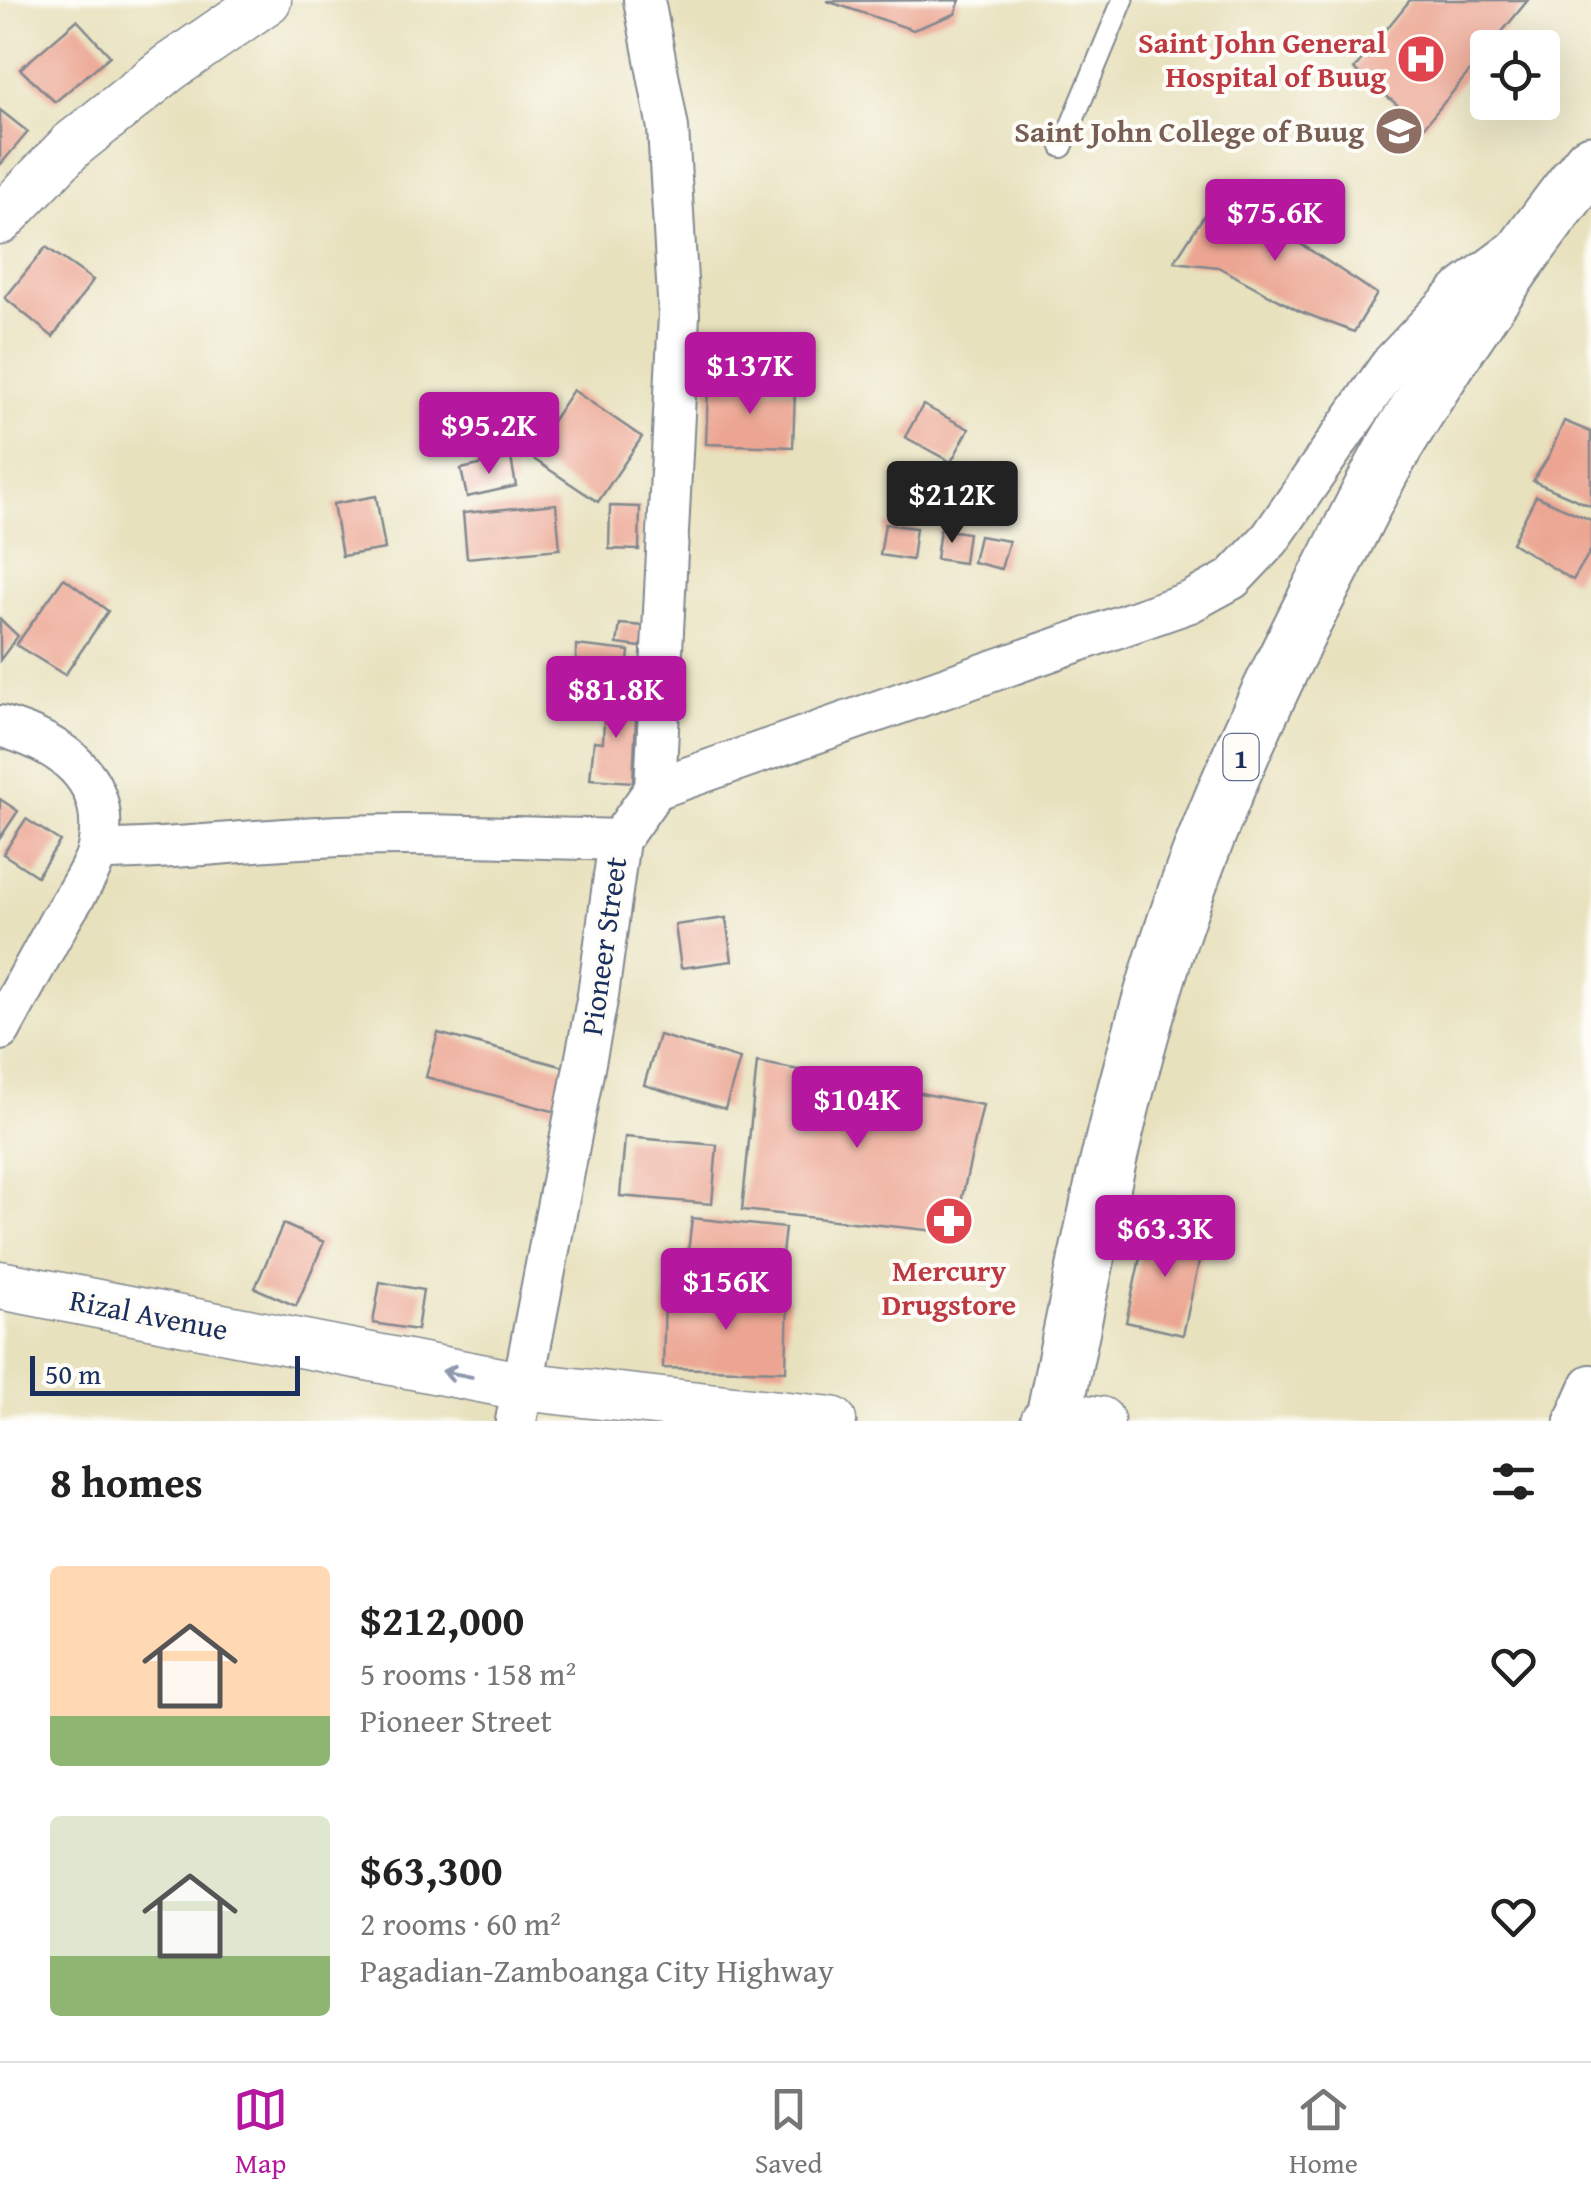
<!DOCTYPE html>
<html lang="en">
<head>
<meta charset="utf-8">
<style>
	:root { --surface:#fff; --page:#f2f2f2; --text:#222; --muted:#767676; --line:#e0e0e0; --accent:#b5179e }
	body { margin:0; font-family:"Gentium Book Plus",serif; background:var(--page); color:var(--text); height:100vh; display:flex; flex-direction:column; font-size:38px; white-space:nowrap }
	* { box-sizing:border-box; margin:0 }
	p { font-size:32px; color:var(--muted) }
	.icon { flex:none; width:55px; height:55px; fill:none; stroke:currentColor; stroke-width:2; stroke-linecap:round; stroke-linejoin:round }
	.map { position:relative; height:1421px; overflow:hidden }
	.side { display:flex; flex-direction:column; background:var(--surface); flex:1 }
	.side>* { flex:none }
	.tools { position:absolute; left:1470px; top:30px; display:grid; gap:20px }
	.tools a { display:grid; place-items:center; width:90px; height:90px; border-radius:10px; background:var(--surface); box-shadow:0 10px 40px #0002; font-size:50px }
	.scale { position:absolute; left:30px; bottom:25px; width:270px; box-sizing:border-box; padding-left:10px; border:5px solid #1b2f5e; border-top:0; font-size:28px; line-height:35px; white-space:nowrap; color:#1b2f5e; -webkit-text-stroke:8px #fdfcf7; paint-order:stroke }
	.price { position:absolute; translate:-50% -85px; padding:0 22px; border-radius:10px; background:var(--accent); color:#fff; font-size:32px; line-height:65px; filter:drop-shadow(0 2px 5px #0008) }
	.price::after { content:''; position:absolute; left:50%; top:60px; width:30px; height:22px; margin-left:-15px; background:inherit; clip-path:polygon(0 0,100% 0,50% 100%) }
	.price.active { background:#222; color:#fff }
	ul { padding:0; list-style:none }
	li { display:flex; align-items:center; gap:30px; height:250px; padding:0 50px }
	li span { display:grid; place-items:center; flex:none; width:280px; height:200px; border-radius:10px; color:#555 }
	li>.icon { margin-inline-start:auto }
	span .icon { width:120px; height:120px; fill:#fffc; stroke-width:1 }
	li b { font-size:42px }
	h2 { display:flex; justify-content:space-between; align-items:center; height:120px; padding:0 50px; font-size:42px }
	.dock { display:flex; justify-content:space-around; align-items:center; height:140px; border-top:2px solid var(--line); background:var(--surface); font-size:28px; color:var(--muted) }
	.dock a { display:grid; justify-items:center; gap:5px }
	.dock .active { color:var(--accent) }
	.map>svg:first-child { display:block }
	.building { fill:#eca592 }
	.lines { fill:none; stroke-linecap:round; stroke-linejoin:round }
	.service-casing { stroke:#82888e; stroke-width:24 }
	.minor-casing { stroke:#82888e; stroke-width:44 }
	.tertiary-casing { stroke:#82888e; stroke-width:51 }
	.trunk-casing { stroke:#82888e; stroke-width:59 }
	.service { stroke:#fff; stroke-width:20 }
	.minor { stroke:#fff; stroke-width:40 }
	.tertiary { stroke:#fff; stroke-width:48 }
	.trunk { stroke:#fff; stroke-width:55 }
	.oneway { stroke:#8d97ae }
	.labels { text-anchor:middle; dominant-baseline:central; stroke-width:8; stroke-linejoin:round; paint-order:stroke }
	.shield { fill:#fdfcf7; stroke:#5f6c8c; stroke-width:2.5 }
	.shield-label { font-size:28px; font-weight:bold; fill:#1b2f5e }
	.health-label { font-size:30px; font-weight:bold; fill:#be3a42; stroke:#fdfcf7; text-anchor:end }
	.education-label { font-size:30px; font-weight:bold; fill:#785e54; stroke:#fdfcf7; text-anchor:end }
	.street-label { font-size:30px; fill:#1b2f5e; stroke:#fdfcf7 }
</style>
</head>
<body>
<div class="map">
<svg width="1591" height="1421" viewBox="0 0 1591 1421">
	<rect width="100%" height="100%" fill="#fdfcf7"/>
	<filter id="ink" filterUnits="userSpaceOnUse"><feTurbulence type="fractalNoise" baseFrequency=".01" numOctaves="2"/><feDisplacementMap in="SourceGraphic" scale="20" xChannelSelector="R" yChannelSelector="G"/><feConvolveMatrix kernelMatrix="1 2 1 2 8 2 1 2 1" color-interpolation-filters="sRGB"/></filter>
	<filter id="wash" filterUnits="userSpaceOnUse"><feTurbulence type="fractalNoise" baseFrequency=".0048" numOctaves="4" result="noise"/><feDisplacementMap in="SourceGraphic" scale="40" xChannelSelector="R" yChannelSelector="G"/><feGaussianBlur stdDeviation="2.25" result="paint"/><feColorMatrix in="noise" values="0 0 0 0 0 0 0 0 0 0 0 0 0 0 0 0 0 1.4 0 .05"/><feComposite in="paint" operator="in"/></filter>
	<g filter="url(#wash)">
		<rect width="100%" height="100%" fill="#e8e1bd"/>
		<g id="blocks">
			<g class="building">
				<path d="M960,0L955,14L913,30L827,1Z"/>
				<path d="M1410,0H1528L1424,127L1354,69Z"/>
				<path d="M77,20L110,56L55,102L20,69Z"/>
				<path d="M0,110L28,132L0,165Z"/>
				<path d="M1220,191L1377,294L1354,332L1299,311L1218,267L1174,262Z"/>
				<path d="M46,247L93,280L53,337L5,298Z"/>
				<path d="M708,387L795,390L793,447L706,444Z"/>
				<path d="M573,390L642,437L598,502L529,456Z"/>
				<path d="M923,405L969,429L951,462L905,437Z"/>
				<path d="M1564,421L1591,432V506L1533,481L1549,456Z"/>
				<path d="M511,458L516,486L467,497L461,469Z"/>
				<path d="M376,496L385,549L342,556L333,504Z"/>
				<path d="M1536,496L1591,520V550L1573,580L1512,543Z"/>
				<path d="M556,504L560,549L467,558L463,513Z"/>
				<path d="M610,506L640,507L639,550L609,549Z"/>
				<path d="M885,524L916,528L912,560L880,555Z"/>
				<path d="M940,529L968,533L964,563L936,559Z"/>
				<path d="M979,536L1009,541L1001,569L973,562Z"/>
				<path d="M64,578L108,611L65,675L16,645Z"/>
				<path d="M0,619L18,636L0,660Z"/>
				<path d="M620,624L644,626L641,647L617,644Z"/>
				<path d="M576,645L629,651L626,685L576,681Z"/>
				<path d="M605,696L637,697L633,782L590,779L594,741L603,742Z"/>
				<path d="M0,799L18,811L0,838Z"/>
				<path d="M26,819L60,841L37,876L3,854Z"/>
				<path d="M726,918L732,961L681,968L675,925Z"/>
				<path d="M438,1033L568,1068L556,1112L426,1077Z"/>
				<path d="M659,1035L740,1059L725,1109L644,1085Z"/>
				<path d="M757,1062L983,1105L954,1233L742,1210Z"/>
				<path d="M625,1137L717,1145L712,1204L620,1196Z"/>
				<path d="M692,1218L785,1228L779,1280L686,1270Z"/>
				<path d="M283,1224L324,1242L296,1306L255,1288Z"/>
				<path d="M1147,1226L1204,1239L1183,1335L1126,1322Z"/>
				<path d="M380,1282L423,1290L417,1330L373,1323Z"/>
				<path d="M665,1295L788,1298L786,1371L663,1368Z"/>
			</g>
		</g>
	</g>
	<g filter="url(#ink)">
		<use href="#blocks" fill-opacity="0" stroke="#82888e" stroke-width="2.5"/>
		<g class="lines">
			<g class="service-casing">
				<path id="service" d="M1062,147L1123,0"/>
			</g>
			<g class="minor-casing">
				<g id="minor">
					<path d="M0,726C60,743 112,777 98,848C94,869 70,902 59,922C39,958 20,994 0,1030"/>
					<path d="M655,789L1190,602L1232,579L1270,539L1391,364L1461,290L1511,253"/>
					<path d="M98,850C172,850 246,840 320,837C419,832 519,838 619,840"/>
					<path d="M516,1421L598,995L619,840L655,789L679,315L668,128L644,0"/>
					<path d="M1575,1421L1591,1385"/>
				</g>
			</g>
			<g class="tertiary-casing">
				<g id="tertiary">
					<path d="M0,220L72,145L170,67L267,0"/>
					<path d="M0,1285L521,1386L832,1421"/>
					<path d="M1045,1421L1055,1415L1100,1421"/>
				</g>
			</g>
			<g class="trunk-casing">
				<path id="trunk" d="M1053,1421C1084,1270 1113,1120 1159,972C1202,833 1263,698 1331,569C1354,525 1375,478 1401,436C1459,341 1522,250 1591,163"/>
			</g>
			<use href="#service" class="service"/>
			<use href="#minor" class="minor"/>
			<use href="#tertiary" class="tertiary"/>
			<use href="#trunk" class="trunk"/>
		</g>
		<defs><path id="oneway-shaft" d="M-6 0H5M1.5-3L5.5 0L1.5 3" fill="none" stroke-width="1.6" stroke-linecap="round" stroke-linejoin="round" transform="scale(2.5)"/></defs>
		<use class="oneway" href="#oneway-shaft" transform="translate(457 1374) rotate(-169)"/>
	</g>
	<defs>
		<g id="hospital-disc" transform="scale(2.5)"><circle r="9.5" fill="#e0444e" stroke="#fdfcf7"/><path d="M-5-5h3v3.5h4V-5h3V5h-3V1.5h-4V5h-3Z" fill="#fff"/></g>
		<g id="university-disc" transform="scale(2.5)"><circle r="9.5" fill="#8d6e63" stroke="#fdfcf7"/><path d="M0-5L7-2L0 1L-7-2ZM-4 1L0 2.5L4 1V4Q0 6-4 4Z" fill="#fff"/></g>
		<g id="pharmacy-disc" transform="scale(2.5)"><circle r="9.5" fill="#e0444e" stroke="#fdfcf7"/><path d="M-2-6h4v4h4v4h-4v4h-4v-4h-4v-4h4Z" fill="#fff"/></g>
	</defs>
	<g fill-rule="evenodd">
		<use href="#hospital-disc" x="1421" y="59"/>
		<use href="#university-disc" x="1399" y="131"/>
		<use href="#pharmacy-disc" x="949" y="1221"/>
	</g>
	<g class="labels">
		<rect class="shield" x="1223.5" y="734" width="35" height="46" rx="8"/>
		<g class="shield-label">
			<text x="1241" y="757">1</text>
		</g>
		<g class="health-label">
			<text x="1386" y="42">Saint John General<tspan x="1386" dy="34">Hospital of Buug</tspan></text>
			<text x="949" y="1270" text-anchor="middle">Mercury<tspan x="949" dy="34">Drugstore</tspan></text>
		</g>
		<g class="education-label">
			<text x="1364" y="131">Saint John College of Buug</text>
		</g>
		<g class="street-label">
			<text transform="translate(603 946) rotate(-82)">Pioneer Street</text>
			<text transform="translate(149 1314) rotate(11)">Rizal Avenue</text>
		</g>
	</g>
</svg>
<div class="tools">
<a><svg class="icon" aria-label="locate" viewBox="0 0 24 24"><circle cx="12" cy="12" r="6"/><path d="M12 2v4M12 18v4M2 12h4M18 12h4"/></svg></a>
</div>
<div class="scale">50 m</div>
<b class="price" style="left:1275px;top:264px">$75.6K</b>
<b class="price" style="left:750px;top:417px">$137K</b>
<b class="price" style="left:489px;top:477px">$95.2K</b>
<b class="price active" style="left:952px;top:546px">$212K</b>
<b class="price" style="left:616px;top:741px">$81.8K</b>
<b class="price" style="left:857px;top:1151px">$104K</b>
<b class="price" style="left:1165px;top:1280px">$63.3K</b>
<b class="price" style="left:726px;top:1333px">$156K</b>
</div>
<section class="side">
<h2>8 homes<svg class="icon" aria-label="filters" viewBox="0 0 24 24"><path d="M4 7h16M4 17h16"/><circle cx="9" cy="7" r="2"/><circle cx="15" cy="17" r="2"/></svg></h2>
<ul>
<li><span style="background:linear-gradient(#ffd9b3 75%,#8fb573 0)"><svg class="icon" aria-label="home" viewBox="0 0 24 24"><path d="M3 11l9-7 9 7M6 9v11h12V9"/></svg></span><div><b>$212,000</b><p>5 rooms · 158 m²</p><p>Pioneer Street</p></div><svg class="icon" aria-label="heart" viewBox="0 0 24 24"><path d="M12 20l-8-8c-3-5 5-10 8-4 3-6 11-1 8 4z"/></svg></li>
<li><span style="background:linear-gradient(#dfe7d0 70%,#8fb573 0)"><svg class="icon" aria-label="home" viewBox="0 0 24 24"><path d="M3 11l9-7 9 7M6 9v11h12V9"/></svg></span><div><b>$63,300</b><p>2 rooms · 60 m²</p><p>Pagadian-Zamboanga City Highway</p></div><svg class="icon" aria-label="heart" viewBox="0 0 24 24"><path d="M12 20l-8-8c-3-5 5-10 8-4 3-6 11-1 8 4z"/></svg></li>
</ul>
</section>
<nav class="dock">
<a class="active"><svg class="icon" aria-label="map" viewBox="0 0 24 24"><path d="M3 6l6-2 6 2 6-2v14l-6 2-6-2-6 2zM9 4v14M15 6v14"/></svg>Map</a>
<a><svg class="icon" aria-label="saved" viewBox="0 0 24 24"><path d="M7 4h10v16l-5-4-5 4z"/></svg>Saved</a>
<a><svg class="icon" aria-label="home" viewBox="0 0 24 24"><path d="M3 11l9-7 9 7M6 9v11h12V9"/></svg>Home</a>
</nav>
</body>
</html>
